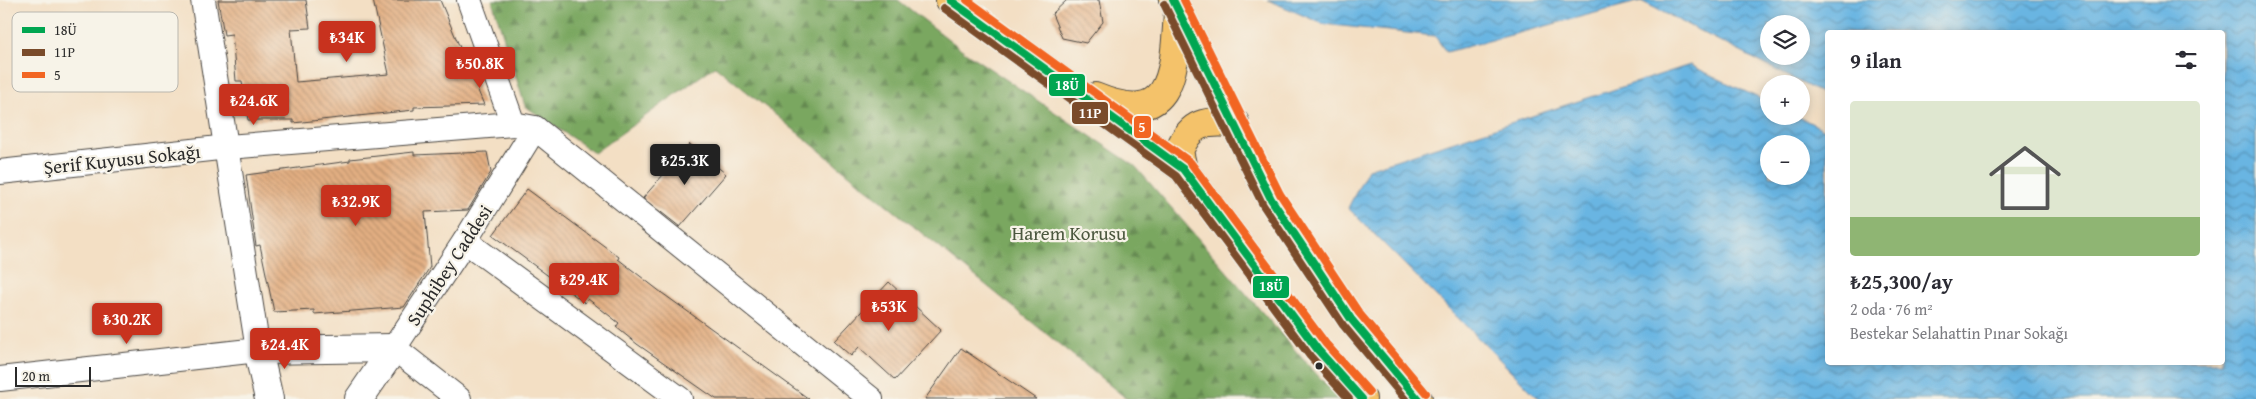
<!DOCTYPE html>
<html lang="tr">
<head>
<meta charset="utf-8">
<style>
	:root { --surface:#fff; --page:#f7f7f7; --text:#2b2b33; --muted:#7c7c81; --line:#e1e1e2; --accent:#c8321e }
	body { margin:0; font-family:"Gentium Book Plus",serif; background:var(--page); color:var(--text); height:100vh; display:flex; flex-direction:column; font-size:19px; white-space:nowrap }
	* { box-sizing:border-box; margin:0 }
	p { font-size:16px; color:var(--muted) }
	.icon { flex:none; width:28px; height:28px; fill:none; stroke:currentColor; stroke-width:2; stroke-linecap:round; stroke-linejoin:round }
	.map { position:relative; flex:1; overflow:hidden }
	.panel { position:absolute; left:1825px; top:30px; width:400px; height:335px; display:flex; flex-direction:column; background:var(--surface); border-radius:5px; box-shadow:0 2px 12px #0003 }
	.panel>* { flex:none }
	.tools { position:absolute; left:1760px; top:15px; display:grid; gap:10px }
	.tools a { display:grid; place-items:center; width:50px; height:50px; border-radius:50%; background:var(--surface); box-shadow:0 2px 12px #0003; font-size:25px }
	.scale { position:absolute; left:15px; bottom:12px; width:76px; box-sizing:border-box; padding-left:5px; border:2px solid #2b2b2b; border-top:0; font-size:14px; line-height:18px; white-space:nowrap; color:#2b2b2b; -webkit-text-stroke:4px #f7f3e8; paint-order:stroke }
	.price { position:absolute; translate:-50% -42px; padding:0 11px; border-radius:5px; background:var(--accent); color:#fff; font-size:16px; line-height:32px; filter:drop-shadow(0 1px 2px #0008) }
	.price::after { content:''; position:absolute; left:50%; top:30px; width:15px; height:11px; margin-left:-8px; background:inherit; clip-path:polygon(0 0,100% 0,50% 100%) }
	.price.active { background:#222; color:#fff }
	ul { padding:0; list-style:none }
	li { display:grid; align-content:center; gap:10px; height:265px; padding:0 25px }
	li+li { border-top:1px solid var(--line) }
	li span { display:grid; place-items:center; height:155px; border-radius:5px; color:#555 }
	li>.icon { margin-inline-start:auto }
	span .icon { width:90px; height:90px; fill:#fffc; stroke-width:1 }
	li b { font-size:21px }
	h2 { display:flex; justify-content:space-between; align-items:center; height:60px; padding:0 25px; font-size:21px }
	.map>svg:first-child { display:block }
	.forest { fill:url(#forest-firs); stroke:#526946 }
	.water { fill:url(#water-waves); stroke:#4a7086; fill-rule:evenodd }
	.building { fill:url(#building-back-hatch) }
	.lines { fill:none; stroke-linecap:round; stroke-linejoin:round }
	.minor-casing { stroke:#494642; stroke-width:26 }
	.tertiary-casing { stroke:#494642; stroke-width:30 }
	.primary-casing { stroke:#494642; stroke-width:30 }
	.minor { stroke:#fff; stroke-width:24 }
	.tertiary { stroke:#fff; stroke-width:28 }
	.primary { stroke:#f4c26a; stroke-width:28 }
	.bus-1-casing { stroke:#f7f3e8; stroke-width:11 }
	.bus-2-casing { stroke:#f7f3e8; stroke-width:11 }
	.bus-3-casing { stroke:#f7f3e8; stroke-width:11 }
	.bus-1 { stroke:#00a651; stroke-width:8 }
	.bus-2 { stroke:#7a4b2a; stroke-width:8 }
	.bus-3 { stroke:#f26522; stroke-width:8 }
	.bus-dot { fill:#2b2b2b; stroke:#f7f3e8; stroke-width:2 }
	.labels { text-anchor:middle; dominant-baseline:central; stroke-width:4.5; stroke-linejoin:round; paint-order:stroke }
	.street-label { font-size:19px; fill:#2b2b2b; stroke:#f7f3e8 }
	.park-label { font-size:19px; fill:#4c583f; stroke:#f7f3e8 }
	.key { fill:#f7f3e8; stroke:#bab7af; stroke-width:1 }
	.key-label { font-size:14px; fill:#2b2b2b }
	.line-badge { stroke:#f7f3e8; stroke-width:2 }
	.badge-label { font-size:14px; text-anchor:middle; font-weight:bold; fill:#fff }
</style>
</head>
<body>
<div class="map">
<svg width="2256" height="399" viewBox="0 0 2256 399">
	<defs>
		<pattern id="forest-firs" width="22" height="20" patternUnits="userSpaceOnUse" patternTransform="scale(1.25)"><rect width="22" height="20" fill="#7aa761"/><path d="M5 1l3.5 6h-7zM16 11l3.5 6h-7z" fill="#648850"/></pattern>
		<pattern id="water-waves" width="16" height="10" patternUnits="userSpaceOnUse" patternTransform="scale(1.25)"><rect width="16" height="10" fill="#69b5e2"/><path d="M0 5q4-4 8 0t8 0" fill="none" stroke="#5793b7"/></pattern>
		<pattern id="building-back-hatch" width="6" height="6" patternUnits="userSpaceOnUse" patternTransform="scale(1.25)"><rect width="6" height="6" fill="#e3af82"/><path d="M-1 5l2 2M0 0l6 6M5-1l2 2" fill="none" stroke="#b88f6b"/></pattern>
	</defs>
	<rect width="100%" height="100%" fill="#f7f3e8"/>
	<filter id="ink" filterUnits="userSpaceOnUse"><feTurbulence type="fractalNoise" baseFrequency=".02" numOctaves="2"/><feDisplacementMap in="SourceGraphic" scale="10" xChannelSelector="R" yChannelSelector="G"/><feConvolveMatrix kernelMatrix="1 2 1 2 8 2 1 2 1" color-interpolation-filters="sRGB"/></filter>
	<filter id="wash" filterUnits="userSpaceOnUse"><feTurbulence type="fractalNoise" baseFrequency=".0096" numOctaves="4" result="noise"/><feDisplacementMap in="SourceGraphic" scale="20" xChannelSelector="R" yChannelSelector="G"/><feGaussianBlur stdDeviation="1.12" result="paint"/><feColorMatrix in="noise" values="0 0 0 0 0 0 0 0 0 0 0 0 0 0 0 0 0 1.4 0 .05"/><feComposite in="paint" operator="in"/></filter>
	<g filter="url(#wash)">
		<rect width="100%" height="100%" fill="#f3dfc4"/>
		<path class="forest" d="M492,0H898L965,52L1135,166L1308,365L1340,399H1127L715,66L594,153L525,106Z"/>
		<path class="water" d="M1268,0H2256V399H1539L1348,208L1368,169L1690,65L1769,103V116H1797L1827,131L1828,362H2222V32H1828L1827,96L1641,1L1446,52L1435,36L1323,24ZM1769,24H1801V56H1769ZM1769,144H1801V176H1769Z"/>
		<g id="blocks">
			<g class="building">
				<path d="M218,0H306L310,28L291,29L296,82L389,74L373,0H440L484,105L414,107V110L293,123V120H248L242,81H236L232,34L224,35Z"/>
				<path d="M1067,0H1099L1103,22L1086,43L1062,38L1052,14Z"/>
				<path d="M690,144L726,174L680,227L643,198Z"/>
				<path d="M414,152V155L487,152L491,172L468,210L425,212L430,267L404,307L314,314V310L274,312L260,245L256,246L246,175L350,161V159Z"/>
				<path d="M527,189L619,257L618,259L662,293L809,399H716L637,344L616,327L619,323L588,299L585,303L493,235Z"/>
				<path d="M889,282L941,330L895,380L859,347L851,356L834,341Z"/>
				<path d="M961,348L1036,399H925Z"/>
			</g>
		</g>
	</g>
	<g filter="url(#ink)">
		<use href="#blocks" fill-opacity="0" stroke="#494642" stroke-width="1"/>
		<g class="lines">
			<g class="minor-casing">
				<g id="minor">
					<path d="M469,0L513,124L535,128L871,399"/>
					<path d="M0,172L228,147L513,124"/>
					<path d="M465,241L680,399"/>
					<path d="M0,379L258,350L203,0"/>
					<path d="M459,399L394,348L465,241L535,128"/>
				</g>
			</g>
			<g class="tertiary-casing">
				<g id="tertiary">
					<path d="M269,399L258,350L394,348"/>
					<path d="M359,399L394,348"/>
				</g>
			</g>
			<g class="primary-casing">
				<g id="primary">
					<path d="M950,0L1183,169L1318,350L1362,399"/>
					<path d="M1173,0L1271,199L1351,319L1418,399"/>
					<path d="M1095,97C1175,130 1174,70 1178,12"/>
					<path d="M1183,169L1179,151C1191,121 1205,121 1235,123"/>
				</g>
			</g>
			<use href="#minor" class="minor"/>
			<use href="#tertiary" class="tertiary"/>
			<use href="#primary" class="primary"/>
			<g class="bus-1-casing">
				<g id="bus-1">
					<path d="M950,0L1183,169L1318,350L1362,399"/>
					<path d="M1173,0L1271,199L1351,319L1418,399"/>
				</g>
			</g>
			<g class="bus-2-casing">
				<g id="bus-2">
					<path d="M1164,4L1263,205L1343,325L1405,399"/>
					<path d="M944,8L1176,176L1310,356L1349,399"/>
				</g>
			</g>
			<g class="bus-3-casing">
				<g id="bus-3">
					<path d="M967,0L1190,162L1326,344L1369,392"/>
					<path d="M1184,0L1280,194L1359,313L1426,393"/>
				</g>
			</g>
			<use href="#bus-1" class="bus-1"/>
			<use href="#bus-2" class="bus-2"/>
			<use href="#bus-3" class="bus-3"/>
		</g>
	</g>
	<circle class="bus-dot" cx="1319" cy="366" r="4.5"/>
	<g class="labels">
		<g class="street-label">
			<text transform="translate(122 159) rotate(-6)">Şerif Kuyusu Sokağı</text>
			<text transform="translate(449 265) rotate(-57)">Suphibey Caddesi</text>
		</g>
		<g class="park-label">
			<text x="1069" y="233">Harem Korusu</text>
		</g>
	</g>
	<rect x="12" y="12" width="166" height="80" rx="8" class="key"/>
	<rect x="22" y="27" width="23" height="6" fill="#00a651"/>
	<rect x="22" y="49" width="23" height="7" fill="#7a4b2a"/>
	<rect x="22" y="72" width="23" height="6" fill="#f26522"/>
	<g class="key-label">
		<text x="54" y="35">18Ü</text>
		<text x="54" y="57">11P</text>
		<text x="54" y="80">5</text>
	</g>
	<g class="line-badge">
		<rect x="1048" y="73" width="38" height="24" rx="5" fill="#00a651"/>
		<rect x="1071" y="101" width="38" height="24" rx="5" fill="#7a4b2a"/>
		<rect x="1133" y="115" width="19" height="24" rx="5" fill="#f26522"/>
		<rect x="1252" y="275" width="38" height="24" rx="5" fill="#00a651"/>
	</g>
	<g class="badge-label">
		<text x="1067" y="90">18Ü</text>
		<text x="1090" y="118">11P</text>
		<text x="1142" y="132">5</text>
		<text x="1271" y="291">18Ü</text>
	</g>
</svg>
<div class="tools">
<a><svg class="icon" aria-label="layers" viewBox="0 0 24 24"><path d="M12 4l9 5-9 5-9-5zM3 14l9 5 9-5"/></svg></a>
<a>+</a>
<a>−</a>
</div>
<div class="scale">20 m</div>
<b class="price" style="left:347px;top:63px">₺34K</b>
<b class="price" style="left:480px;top:89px">₺50.8K</b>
<b class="price" style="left:254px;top:126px">₺24.6K</b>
<b class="price active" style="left:685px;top:186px">₺25.3K</b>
<b class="price" style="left:356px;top:227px">₺32.9K</b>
<b class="price" style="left:584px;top:305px">₺29.4K</b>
<b class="price" style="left:889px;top:332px">₺53K</b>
<b class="price" style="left:127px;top:345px">₺30.2K</b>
<b class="price" style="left:285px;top:370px">₺24.4K</b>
<section class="panel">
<h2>9 ilan<svg class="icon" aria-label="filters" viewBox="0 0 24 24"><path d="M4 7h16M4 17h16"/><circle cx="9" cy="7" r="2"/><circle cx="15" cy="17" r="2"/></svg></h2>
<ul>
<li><span style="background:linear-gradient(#dfe7d0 75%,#8fb573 0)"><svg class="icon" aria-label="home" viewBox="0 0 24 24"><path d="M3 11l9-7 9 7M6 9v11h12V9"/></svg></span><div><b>₺25,300/ay</b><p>2 oda · 76 m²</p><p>Bestekar Selahattin Pınar Sokağı</p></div></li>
</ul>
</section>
</div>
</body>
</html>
